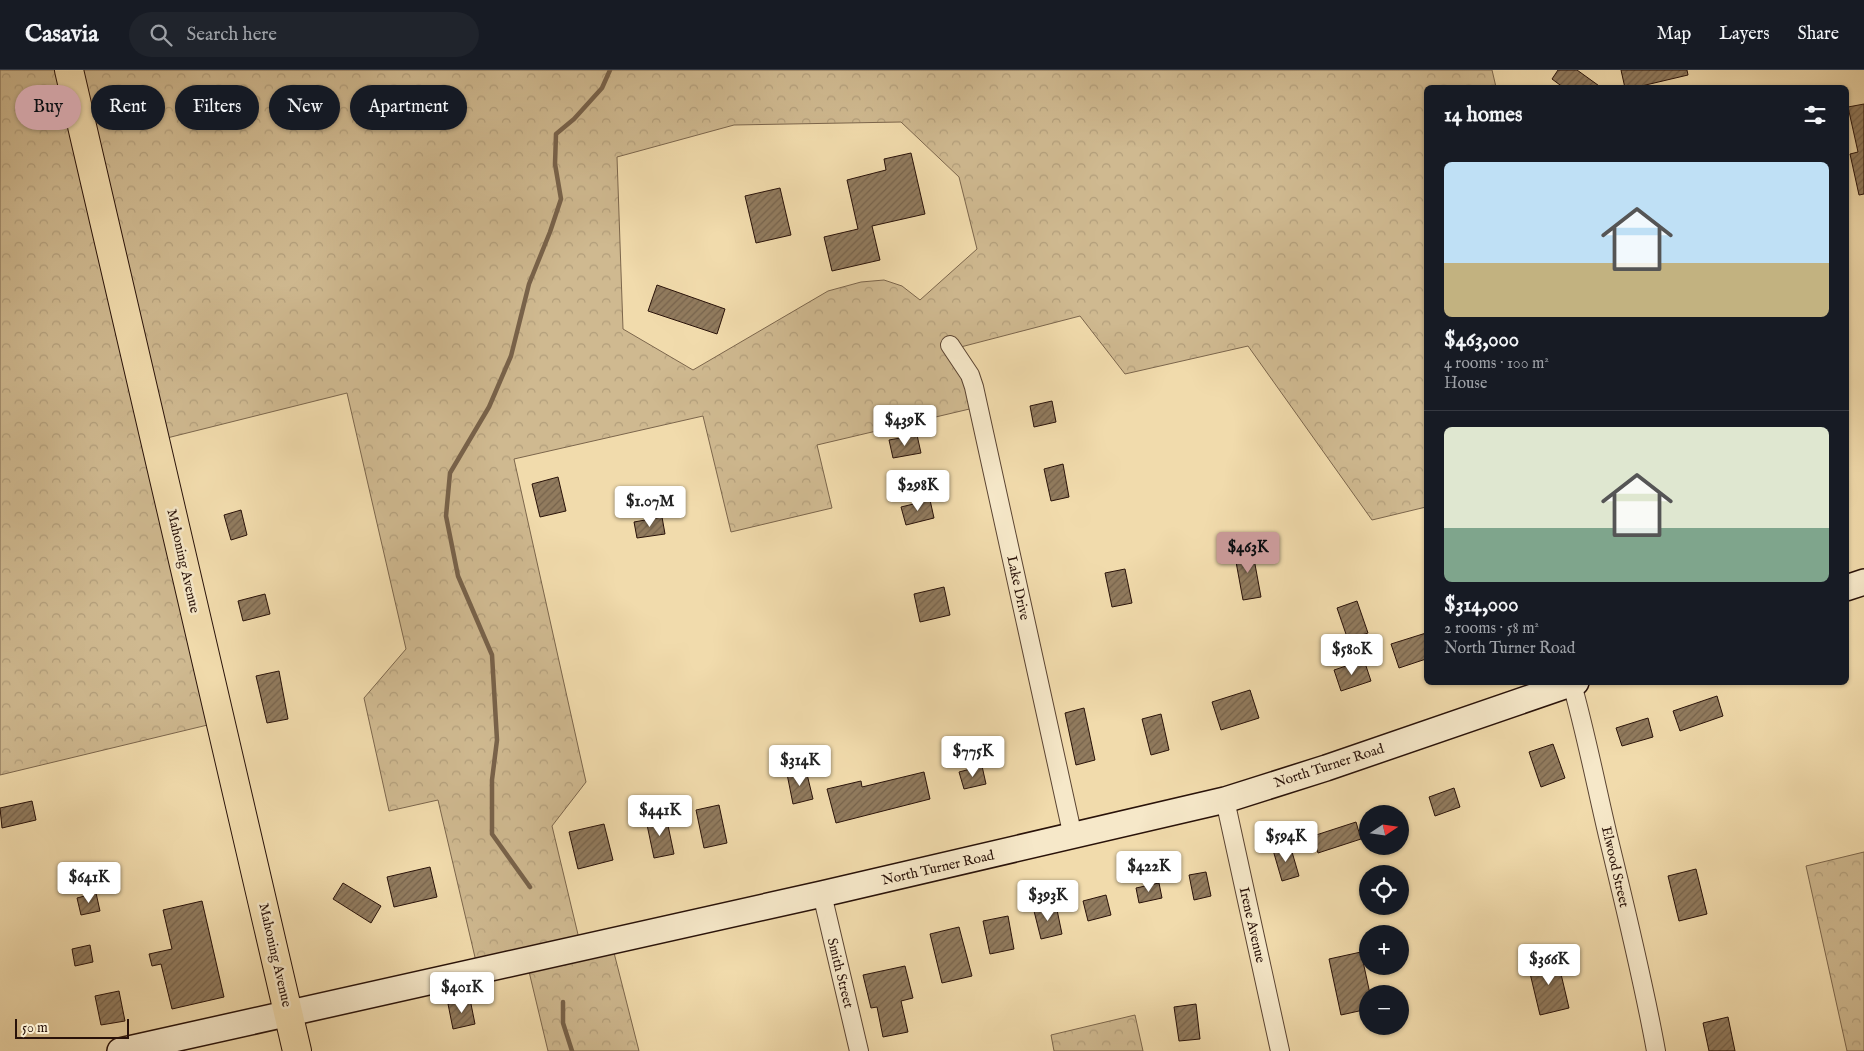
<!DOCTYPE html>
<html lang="en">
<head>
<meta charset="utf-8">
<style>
	:root { --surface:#171b24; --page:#20242c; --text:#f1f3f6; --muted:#9ea1a6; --line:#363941; --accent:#c59692 }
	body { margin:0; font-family:"IM FELL English",serif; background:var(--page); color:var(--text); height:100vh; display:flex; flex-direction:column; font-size:19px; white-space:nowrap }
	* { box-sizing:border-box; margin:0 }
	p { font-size:16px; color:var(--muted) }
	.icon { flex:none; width:28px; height:28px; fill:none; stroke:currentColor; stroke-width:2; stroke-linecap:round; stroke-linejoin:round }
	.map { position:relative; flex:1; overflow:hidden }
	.sheet { position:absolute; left:1424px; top:15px; width:425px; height:600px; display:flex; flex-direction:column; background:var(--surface); border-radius:8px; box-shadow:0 1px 4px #0004 }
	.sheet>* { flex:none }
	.top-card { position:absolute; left:15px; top:15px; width:475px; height:45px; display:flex; gap:10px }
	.needle { width:32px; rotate:77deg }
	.controls { position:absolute; left:1359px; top:735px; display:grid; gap:10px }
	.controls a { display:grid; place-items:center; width:50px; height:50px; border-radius:50%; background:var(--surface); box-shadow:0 1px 4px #0004; font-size:25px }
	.scale { position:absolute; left:15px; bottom:12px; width:114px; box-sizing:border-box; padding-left:5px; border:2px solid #291209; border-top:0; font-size:14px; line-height:18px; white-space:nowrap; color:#291209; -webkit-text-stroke:4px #f6e8c9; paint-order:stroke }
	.price { position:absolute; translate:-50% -42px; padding:0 11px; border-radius:5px; background:#fff; color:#222; font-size:16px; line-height:32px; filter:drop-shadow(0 1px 2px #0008) }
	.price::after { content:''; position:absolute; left:50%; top:30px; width:15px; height:11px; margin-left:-8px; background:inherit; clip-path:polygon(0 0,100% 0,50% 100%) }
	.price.active { background:var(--accent); color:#111 }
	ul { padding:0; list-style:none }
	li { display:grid; align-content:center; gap:10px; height:265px; padding:0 20px }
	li+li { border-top:1px solid var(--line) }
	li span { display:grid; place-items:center; height:155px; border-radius:8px; color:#555 }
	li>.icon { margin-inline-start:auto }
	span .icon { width:90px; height:90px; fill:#fffc; stroke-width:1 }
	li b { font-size:21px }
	h2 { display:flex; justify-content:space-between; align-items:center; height:60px; padding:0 20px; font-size:21px }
	.tag { padding:0 18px; border-radius:22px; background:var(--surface); box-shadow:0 1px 4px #0004; font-size:18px; line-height:45px }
	.tag.active { background:var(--accent); color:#111 }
	header { display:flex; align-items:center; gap:30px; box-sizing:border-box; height:70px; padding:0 25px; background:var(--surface); border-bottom:1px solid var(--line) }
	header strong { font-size:24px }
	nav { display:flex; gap:28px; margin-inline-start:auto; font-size:18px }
	.search { width:350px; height:45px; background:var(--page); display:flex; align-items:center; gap:12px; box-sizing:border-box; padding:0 18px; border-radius:28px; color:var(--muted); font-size:19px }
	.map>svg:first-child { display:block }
	.forest { fill:url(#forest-crowns); stroke:#7c664c; fill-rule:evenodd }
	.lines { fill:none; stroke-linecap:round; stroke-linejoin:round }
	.stream { stroke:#78624a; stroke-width:4.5 }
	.building { fill:url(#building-hatch); stroke:#291209 }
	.street-casing { stroke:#5b4432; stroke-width:20 }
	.secondary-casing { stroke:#291209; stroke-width:28 }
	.primary-casing { stroke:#291209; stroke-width:30 }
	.street { stroke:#f6e8c9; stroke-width:18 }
	.secondary { stroke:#f6e8c9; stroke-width:25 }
	.primary { stroke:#f1dbac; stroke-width:28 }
	.labels { text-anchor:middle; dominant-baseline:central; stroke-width:5; stroke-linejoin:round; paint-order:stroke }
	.street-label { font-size:14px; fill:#291209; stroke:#f6e8c9 }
</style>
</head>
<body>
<header>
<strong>Casavia</strong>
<div class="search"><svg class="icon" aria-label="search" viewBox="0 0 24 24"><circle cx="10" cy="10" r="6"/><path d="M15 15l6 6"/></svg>Search here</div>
<nav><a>Map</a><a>Layers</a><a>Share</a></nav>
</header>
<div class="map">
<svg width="1864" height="981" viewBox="0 0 1864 981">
	<defs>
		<pattern id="forest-crowns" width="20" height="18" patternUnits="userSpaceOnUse" patternTransform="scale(1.25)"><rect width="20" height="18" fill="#cfb990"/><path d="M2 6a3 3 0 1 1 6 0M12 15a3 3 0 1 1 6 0" fill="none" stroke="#b29e7b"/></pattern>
		<pattern id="building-hatch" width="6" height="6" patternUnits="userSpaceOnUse" patternTransform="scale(1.25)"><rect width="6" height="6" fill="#917b5e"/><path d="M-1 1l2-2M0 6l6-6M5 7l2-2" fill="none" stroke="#76634c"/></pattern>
	</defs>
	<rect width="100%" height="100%" fill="#f1dbac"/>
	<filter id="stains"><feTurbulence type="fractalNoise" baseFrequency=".004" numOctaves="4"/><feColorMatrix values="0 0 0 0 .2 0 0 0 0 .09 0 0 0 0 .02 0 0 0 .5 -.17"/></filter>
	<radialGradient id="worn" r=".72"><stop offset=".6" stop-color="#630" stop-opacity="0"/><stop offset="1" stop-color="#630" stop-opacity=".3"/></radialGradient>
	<g class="forest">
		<path d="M0,0H1492L1496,17L1426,18V437L1372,450L1248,276L1125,304L1080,246L953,279L978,337L817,375L832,438L731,462L703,346L514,389L586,712L552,756L581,877L611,871L639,981H548L526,889L478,900L438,730L389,741L364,628L406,579L347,323L155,371L220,652L0,705ZM901,52L959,107L977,179L920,230L902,216L884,210L861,212L828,221L693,300L623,259L617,87L734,55Z"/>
		<path d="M1864,782V981H1847L1806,796Z"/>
		<path d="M1135,945L1143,981H1054L1051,965Z"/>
	</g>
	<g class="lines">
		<g class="stream">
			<path d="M530,817L492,764V710L497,670L492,585L458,506L446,446L450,403L489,337L511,286L529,214L550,162L561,129L555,94L556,64L574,49L602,18L610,0"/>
			<path d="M563,932V953L572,981"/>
		</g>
	</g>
	<g class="building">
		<path d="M1558,0H1577L1602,18H1564L1552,9Z"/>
		<path d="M1621,0H1687L1688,5L1633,18H1625Z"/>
		<path d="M1864,34V124L1859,125L1850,84L1858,82L1848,37Z"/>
		<path d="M911,83L925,144L872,156L880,190L832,201L824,167L858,159L847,110L886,100L884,89Z"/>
		<path d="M780,118L791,165L756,173L745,126Z"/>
		<path d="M657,215L725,239L717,264L648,241Z"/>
		<path d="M1052,331L1056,352L1034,357L1030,336Z"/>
		<path d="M917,365L921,383L893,388L889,370Z"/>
		<path d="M1063,394L1069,427L1051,431L1044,399Z"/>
		<path d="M558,407L566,441L540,447L532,414Z"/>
		<path d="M930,430L934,448L906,455L901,437Z"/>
		<path d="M241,440L247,465L231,470L224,445Z"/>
		<path d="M662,447L665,464L637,468L634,452Z"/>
		<path d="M1252,478L1261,527L1243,530L1234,481Z"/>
		<path d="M1125,499L1132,533L1112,537L1105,503Z"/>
		<path d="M944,517L950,545L920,552L914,524Z"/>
		<path d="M265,524L270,544L243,551L238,531Z"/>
		<path d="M1357,531L1368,563L1348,570L1337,538Z"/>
		<path d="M1426,563V589L1399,598L1391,574Z"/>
		<path d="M1364,590L1371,611L1341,621L1334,600Z"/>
		<path d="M279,601L288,649L267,653L256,606Z"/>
		<path d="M1250,620L1259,648L1221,660L1212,632Z"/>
		<path d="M1717,626L1723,646L1680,661L1673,641Z"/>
		<path d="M1084,638L1095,690L1076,695L1065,643Z"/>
		<path d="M1161,644L1169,680L1151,685L1142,649Z"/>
		<path d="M1648,648L1653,667L1622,676L1616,658Z"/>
		<path d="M1553,674L1565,708L1541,717L1529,682Z"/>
		<path d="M982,696L986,714L964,719L959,702Z"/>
		<path d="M806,700L813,729L793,734L787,704Z"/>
		<path d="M924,702L930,729L836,753L827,719L861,711L862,717Z"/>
		<path d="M1454,718L1460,737L1435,746L1429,727Z"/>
		<path d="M32,731L36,750L2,758L0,738Z"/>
		<path d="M719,735L727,773L704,778L696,740Z"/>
		<path d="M666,746L674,784L654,788L646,750Z"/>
		<path d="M1356,752L1361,769L1318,783L1313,766Z"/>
		<path d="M604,754L613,790L578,799L569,762Z"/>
		<path d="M1290,775L1299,806L1282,811L1273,780Z"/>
		<path d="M430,797L437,827L394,837L387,807Z"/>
		<path d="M1696,799L1707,844L1679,851L1668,806Z"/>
		<path d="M1206,802L1211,826L1194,830L1189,805Z"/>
		<path d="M343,813L381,836L371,853L333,829Z"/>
		<path d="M1159,813L1162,828L1139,833L1136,818Z"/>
		<path d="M96,823L100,841L81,845L77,828Z"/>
		<path d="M1106,825L1111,845L1088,851L1083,831Z"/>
		<path d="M202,831L224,927L172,939L161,894L152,896L149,884L172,879L163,840Z"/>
		<path d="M1056,835L1062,864L1041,869L1034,841Z"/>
		<path d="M1008,846L1014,879L990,884L983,851Z"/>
		<path d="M959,857L972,906L942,913L930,864Z"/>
		<path d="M90,875L93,892L75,896L72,879Z"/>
		<path d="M1361,882L1370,924H1368V939L1341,945L1329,889Z"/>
		<path d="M1557,887L1569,938L1540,945L1528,895Z"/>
		<path d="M905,896L913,928L901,931L908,962L883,967L877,937L871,938L863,905Z"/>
		<path d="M119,921L125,951L101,955L95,926Z"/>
		<path d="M470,929L475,954L453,959L448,934Z"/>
		<path d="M1196,934L1200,969L1179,971L1174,937Z"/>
		<path d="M1728,947L1735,981H1709L1703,953Z"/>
	</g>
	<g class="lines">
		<g class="street-casing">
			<g id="street">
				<path d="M950,275L970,305L974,317L1073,767"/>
				<path d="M1572,614C1586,664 1596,715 1608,766C1625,837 1643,909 1656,981"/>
				<path d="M1225,730L1280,981"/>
				<path d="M822,824L859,981"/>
			</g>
		</g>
		<g class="secondary-casing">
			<g id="secondary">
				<path d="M1846,518L1864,512"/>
				<path d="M120,981L822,824L1225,730L1326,698L1576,612"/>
			</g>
		</g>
		<g class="primary-casing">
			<path id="primary" d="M69,0L297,981"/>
		</g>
		<use href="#street" class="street"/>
		<use href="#secondary" class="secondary"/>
		<use href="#primary" class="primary"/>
	</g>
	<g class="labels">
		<g class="street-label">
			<text transform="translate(183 491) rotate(77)">Mahoning Avenue</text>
			<text transform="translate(1018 518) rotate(78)">Lake Drive</text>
			<text transform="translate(1329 696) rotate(-18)">North Turner Road</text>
			<text transform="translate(1615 797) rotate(77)">Elwood Street</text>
			<text transform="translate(938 798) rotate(-13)">North Turner Road</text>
			<text transform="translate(1252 855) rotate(77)">Irene Avenue</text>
			<text transform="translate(275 885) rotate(77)">Mahoning Avenue</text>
			<text transform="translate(840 903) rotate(76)">Smith Street</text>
		</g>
	</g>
	<rect width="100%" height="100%" filter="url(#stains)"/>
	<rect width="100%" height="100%" fill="url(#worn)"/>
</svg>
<div class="controls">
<a><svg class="needle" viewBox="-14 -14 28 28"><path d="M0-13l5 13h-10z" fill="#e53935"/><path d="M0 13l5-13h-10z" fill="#9ea1a6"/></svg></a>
<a><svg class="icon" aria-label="locate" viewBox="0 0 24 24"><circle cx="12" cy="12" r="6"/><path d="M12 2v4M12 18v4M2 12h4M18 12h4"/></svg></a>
<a>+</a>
<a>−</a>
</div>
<div class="scale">50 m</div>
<b class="price" style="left:905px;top:377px">$439K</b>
<b class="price" style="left:918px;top:442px">$298K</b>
<b class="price" style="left:650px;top:458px">$1.07M</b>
<b class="price active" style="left:1248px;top:504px">$463K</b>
<b class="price" style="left:1352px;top:606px">$580K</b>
<b class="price" style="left:973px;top:708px">$775K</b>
<b class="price" style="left:800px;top:717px">$314K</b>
<b class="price" style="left:660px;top:767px">$441K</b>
<b class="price" style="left:1286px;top:793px">$594K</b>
<b class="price" style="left:1149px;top:823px">$422K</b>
<b class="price" style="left:89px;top:834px">$641K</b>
<b class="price" style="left:1048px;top:852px">$393K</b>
<b class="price" style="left:1549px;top:916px">$366K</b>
<b class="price" style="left:462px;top:944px">$401K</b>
<div class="top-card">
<a class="tag active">Buy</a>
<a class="tag">Rent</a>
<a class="tag">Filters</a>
<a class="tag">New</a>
<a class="tag">Apartment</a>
</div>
<section class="sheet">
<h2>14 homes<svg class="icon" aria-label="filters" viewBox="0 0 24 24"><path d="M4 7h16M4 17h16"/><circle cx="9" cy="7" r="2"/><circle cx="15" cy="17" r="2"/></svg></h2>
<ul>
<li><span style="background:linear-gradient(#bfe0f5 65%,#c2b280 0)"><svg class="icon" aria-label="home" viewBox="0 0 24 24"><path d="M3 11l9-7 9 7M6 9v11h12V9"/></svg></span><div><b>$463,000</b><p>4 rooms · 100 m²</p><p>House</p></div></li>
<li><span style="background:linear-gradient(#dfe7d0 65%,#7fa58c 0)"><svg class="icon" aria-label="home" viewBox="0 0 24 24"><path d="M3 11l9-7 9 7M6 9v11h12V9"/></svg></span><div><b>$314,000</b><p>2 rooms · 58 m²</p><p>North Turner Road</p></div></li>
</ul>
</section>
</div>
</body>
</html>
